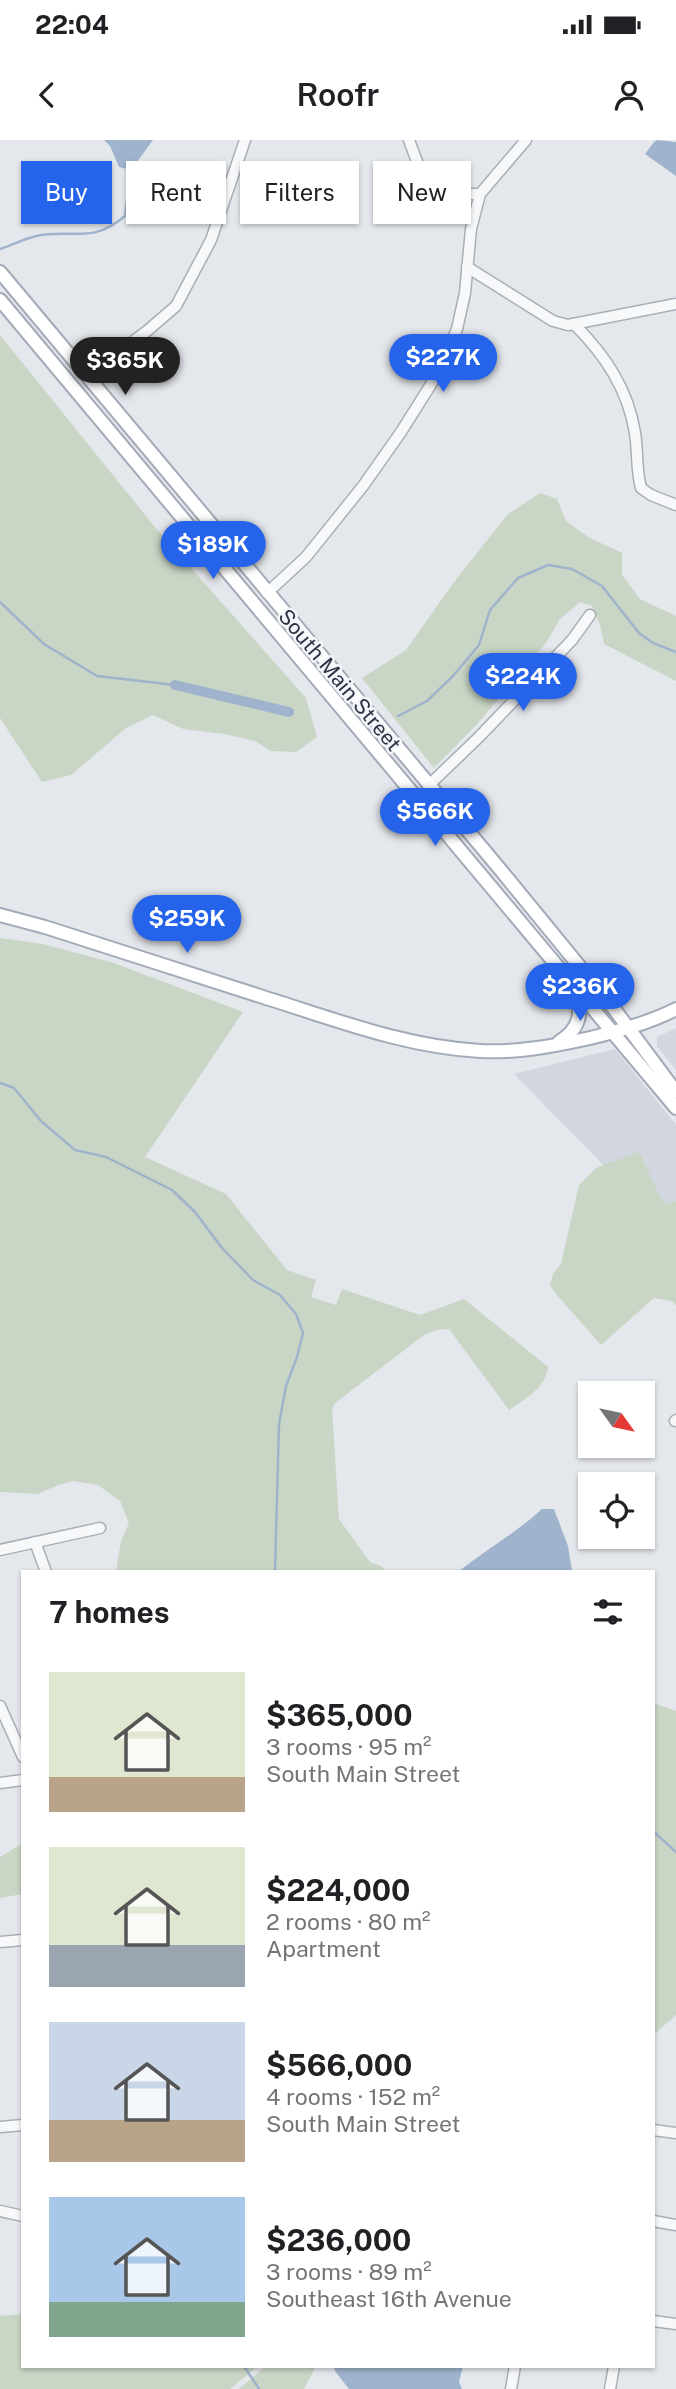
<!DOCTYPE html>
<html lang="en">
<head>
<meta charset="utf-8">
<style>
	:root { --surface:#fff; --page:#f6f6f6; --text:#202124; --muted:#757577; --accent:#2563eb }
	body { margin:0; font-family:"Public Sans",sans-serif; background:var(--page); color:var(--text); height:100vh; display:flex; flex-direction:column; font-size:26px; white-space:nowrap }
	* { box-sizing:border-box; margin:0 }
	p { font-size:23px; color:var(--muted) }
	.icon { flex:none; width:38px; height:38px; fill:none; stroke:currentColor; stroke-width:2; stroke-linecap:round; stroke-linejoin:round }
	.map { position:relative; flex:1; overflow:hidden }
	.details { position:absolute; left:21px; top:1430px; width:634px; height:798px; display:flex; flex-direction:column; background:var(--surface); border-radius:0px; box-shadow:0 2px 5px #0004 }
	.details>* { flex:none }
	.banner { position:absolute; left:21px; top:21px; width:635px; height:63px; display:flex; gap:14px }
	.needle { width:46px; rotate:123deg }
	.buttons { position:absolute; left:578px; top:1241px; display:grid; gap:14px }
	.buttons a { display:grid; place-items:center; width:77px; height:77px; border-radius:0px; background:var(--surface); box-shadow:0 2px 5px #0004; font-size:35px }
	.price { position:absolute; translate:-50% -60px; padding:0 16px; border-radius:24px; background:var(--accent); color:#fff; font-size:23px; line-height:46px; filter:drop-shadow(0 2px 4px #0008) }
	.price::after { content:''; position:absolute; left:50%; top:42px; width:21px; height:16px; margin-left:-10px; background:inherit; clip-path:polygon(0 0,100% 0,50% 100%) }
	.price.active { background:#222; color:#fff }
	ul { padding:0; list-style:none }
	li { display:flex; align-items:center; gap:21px; height:175px; padding:0 28px }
	li span { display:grid; place-items:center; flex:none; width:196px; height:140px; border-radius:0px; color:#555 }
	li>.icon { margin-inline-start:auto }
	span .icon { width:84px; height:84px; fill:#fffc; stroke-width:1 }
	li b { font-size:30px }
	h2 { display:flex; justify-content:space-between; align-items:center; height:84px; padding:0 28px; font-size:30px }
	.tag { padding:0 24px; border-radius:0px; background:var(--surface); box-shadow:0 2px 5px #0004; font-size:24px; line-height:63px }
	.tag.active { background:var(--accent); color:#fff }
	.status { display:flex; justify-content:space-between; align-items:center; height:49px; padding:0 35px; background:var(--surface); direction:ltr }
	.status svg { height:19px; fill:currentColor }
	header { display:flex; justify-content:space-between; align-items:center; height:91px; padding:0 28px; background:var(--surface); font-size:32px; font-weight:600 }
	.map>svg:first-child { display:block }
	.built { fill:#d2d6de }
	.green { fill:#c9d6c5 }
	.water { fill:#9fb4cc }
	.lines { fill:none; stroke-linecap:round; stroke-linejoin:round }
	.stream { stroke:#9fb4cc; stroke-width:2.5 }
	.canal { stroke:#9fb4cc; stroke-width:10 }
	.minor-casing { stroke:#a9aeb7; stroke-width:13 }
	.major-casing { stroke:#a3abb8; stroke-width:16 }
	.minor { stroke:#f7f8fa; stroke-width:10 }
	.major { stroke:#fff; stroke-width:12 }
	.labels { text-anchor:middle; dominant-baseline:central; stroke-width:5; stroke-linejoin:round; paint-order:stroke }
	.street-label { font-size:21px; fill:#2b3445; stroke:#f4f6f9 }
</style>
</head>
<body>
<div class="status"><b>22:04</b><svg viewBox="0 0 49 12"><path d="M0 12V9h3v3zM5 12V6h3v6zM10 12V3h3v9zM15 12V0h3v12zM26 1h20v11H26zM47 4h2v5h-2z"/></svg></div>
<header><svg class="icon" aria-label="back" viewBox="0 0 24 24"><path d="M15 5l-7 7 7 7"/></svg>Roofr<svg class="icon" aria-label="person" viewBox="0 0 24 24"><circle cx="12" cy="8" r="4"/><path d="M4 21q1-7 8-7t8 7"/></svg></header>
<div class="map">
<svg width="676" height="2249" viewBox="0 0 676 2249">
	<rect width="100%" height="100%" fill="#e4e7ec"/>
	<g class="built">
		<path d="M676,888V930L657,906V897Z"/>
		<path d="M615,909L676,985V1099L514,934Z"/>
	</g>
	<g class="green">
		<path d="M0,195L154,386L306,558L317,597L296,612L271,611L255,601L224,594L183,589L153,575L126,588L71,635L42,642L0,578Z"/>
		<path d="M540,353L557,359L566,381L588,397L622,413V435L640,459L676,476V541L604,504L600,485L592,466L580,462L560,479L546,503L477,584L434,628L362,538L406,510L454,442L508,374Z"/>
		<path d="M0,798L43,804L114,823L243,872L145,1017L226,1054L287,1130L316,1140L311,1157L336,1165L342,1149L420,1175L464,1159L548,1227C546,1248 525,1259 509,1270L449,1189L437,1190L424,1195L335,1263L332,1269L339,1379L370,1422L381,1426L386,1431H116L121,1401L129,1383L120,1361L98,1345L73,1341L58,1345L38,1354L0,1352Z"/>
		<path d="M639,1012L664,1064L676,1061V1165L672,1161L654,1158L601,1205L556,1154L550,1145L553,1134L561,1124L579,1045L596,1028Z"/>
		<path d="M653,1563L676,1571V1875L653,1895Z"/>
		<path d="M23,1703V1754L0,1758V1717Z"/>
		<path d="M23,2174V2226H258L230,2249H0V2176Z"/>
		<path d="M266,2226H316L304,2249H239Z"/>
	</g>
	<g class="water">
		<path d="M104,0H153L131,30L119,27L110,6Z"/>
		<path d="M657,0L676,2V36L645,14L654,2Z"/>
		<path d="M542,1369H554L568,1406L572,1431H459C486,1410 517,1392 542,1369Z"/>
		<path d="M334,2226H463L459,2242L462,2249H349L335,2231Z"/>
	</g>
	<g class="lines">
		<g class="stream">
			<path d="M0,109C12,105 24,99 36,96C72,88 91,105 125,76L131,30"/>
			<path d="M0,462L44,504L97,536L175,545"/>
			<path d="M398,576L427,561L453,536L479,505L490,470L518,438L548,425L572,429L602,446L639,493L653,503L676,512"/>
			<path d="M0,943L14,948L41,981L75,1010L106,1017L172,1050L195,1072L222,1108L253,1140L280,1155L296,1174L303,1193L297,1217L286,1246L279,1284L275,1432"/>
			<path d="M653,1691L676,1712"/>
			<path d="M244,2226L259,2249"/>
		</g>
		<path class="canal" d="M175,545L289,572"/>
		<g class="minor-casing">
			<g id="minor">
				<path d="M409,0C426,47 429,55 480,54"/>
				<path d="M467,127L553,181L568,185L676,164"/>
				<path d="M574,184C605,215 628,249 635,293C638,311 636,330 641,348L651,355L676,365"/>
				<path d="M86,236L147,191L176,166L211,100L245,0"/>
				<path d="M267,453L306,417L363,346L401,292L440,230L457,189L465,153L471,89L480,54L526,0"/>
				<path d="M428,646L479,597L572,500L590,475"/>
				<path d="M675,1281L676,1280"/>
				<path d="M35,1402L46,1432"/>
				<path d="M0,1410L100,1388"/>
				<path d="M0,1566L23,1617"/>
				<path d="M0,1643L23,1640"/>
				<path d="M0,1802L23,1800"/>
				<path d="M0,1987L23,1985"/>
				<path d="M653,1990L676,1993"/>
				<path d="M0,2071L23,2076"/>
				<path d="M653,2081L676,2085"/>
				<path d="M653,2181L676,2184"/>
				<path d="M511,2249L515,2226"/>
				<path d="M610,2249L614,2226"/>
			</g>
		</g>
		<g class="major-casing">
			<g id="major">
				<path d="M0,132L499,728L612,866L676,952"/>
				<path d="M0,160L676,968"/>
				<path d="M0,775L45,787C118,810 190,834 263,857C334,879 405,907 480,911C517,913 554,906 590,898C619,891 649,883 676,869"/>
				<path d="M559,902C580,889 584,871 574,849"/>
			</g>
		</g>
		<use href="#minor" class="minor"/>
		<use href="#major" class="major"/>
	</g>
	<g class="labels">
		<g class="street-label">
			<text transform="translate(340 540) rotate(50)">South Main Street</text>
		</g>
	</g>
</svg>
<div class="buttons">
<a><svg class="needle" viewBox="-14 -14 28 28"><path d="M0-13l5 13h-10z" fill="#e53935"/><path d="M0 13l5-13h-10z" fill="#757577"/></svg></a>
<a><svg class="icon" aria-label="locate" viewBox="0 0 24 24"><circle cx="12" cy="12" r="6"/><path d="M12 2v4M12 18v4M2 12h4M18 12h4"/></svg></a>
</div>
<b class="price" style="left:443px;top:254px">$227K</b>
<b class="price active" style="left:125px;top:257px">$365K</b>
<b class="price" style="left:213px;top:441px">$189K</b>
<b class="price" style="left:523px;top:573px">$224K</b>
<b class="price" style="left:435px;top:708px">$566K</b>
<b class="price" style="left:187px;top:815px">$259K</b>
<b class="price" style="left:580px;top:883px">$236K</b>
<div class="banner">
<a class="tag active">Buy</a>
<a class="tag">Rent</a>
<a class="tag">Filters</a>
<a class="tag">New</a>
</div>
<section class="details">
<h2>7 homes<svg class="icon" aria-label="filters" viewBox="0 0 24 24"><path d="M4 7h16M4 17h16"/><circle cx="9" cy="7" r="2"/><circle cx="15" cy="17" r="2"/></svg></h2>
<ul>
<li><span style="background:linear-gradient(#dfe7d0 75%,#b9a48a 0)"><svg class="icon" aria-label="home" viewBox="0 0 24 24"><path d="M3 11l9-7 9 7M6 9v11h12V9"/></svg></span><div><b>$365,000</b><p>3 rooms · 95 m²</p><p>South Main Street</p></div></li>
<li><span style="background:linear-gradient(#dfe7d0 70%,#9aa5b1 0)"><svg class="icon" aria-label="home" viewBox="0 0 24 24"><path d="M3 11l9-7 9 7M6 9v11h12V9"/></svg></span><div><b>$224,000</b><p>2 rooms · 80 m²</p><p>Apartment</p></div></li>
<li><span style="background:linear-gradient(#c9d6e8 70%,#b9a48a 0)"><svg class="icon" aria-label="home" viewBox="0 0 24 24"><path d="M3 11l9-7 9 7M6 9v11h12V9"/></svg></span><div><b>$566,000</b><p>4 rooms · 152 m²</p><p>South Main Street</p></div></li>
<li><span style="background:linear-gradient(#a9c7e8 75%,#7fa58c 0)"><svg class="icon" aria-label="home" viewBox="0 0 24 24"><path d="M3 11l9-7 9 7M6 9v11h12V9"/></svg></span><div><b>$236,000</b><p>3 rooms · 89 m²</p><p>Southeast 16th Avenue</p></div></li>
</ul>
</section>
</div>
</body>
</html>
